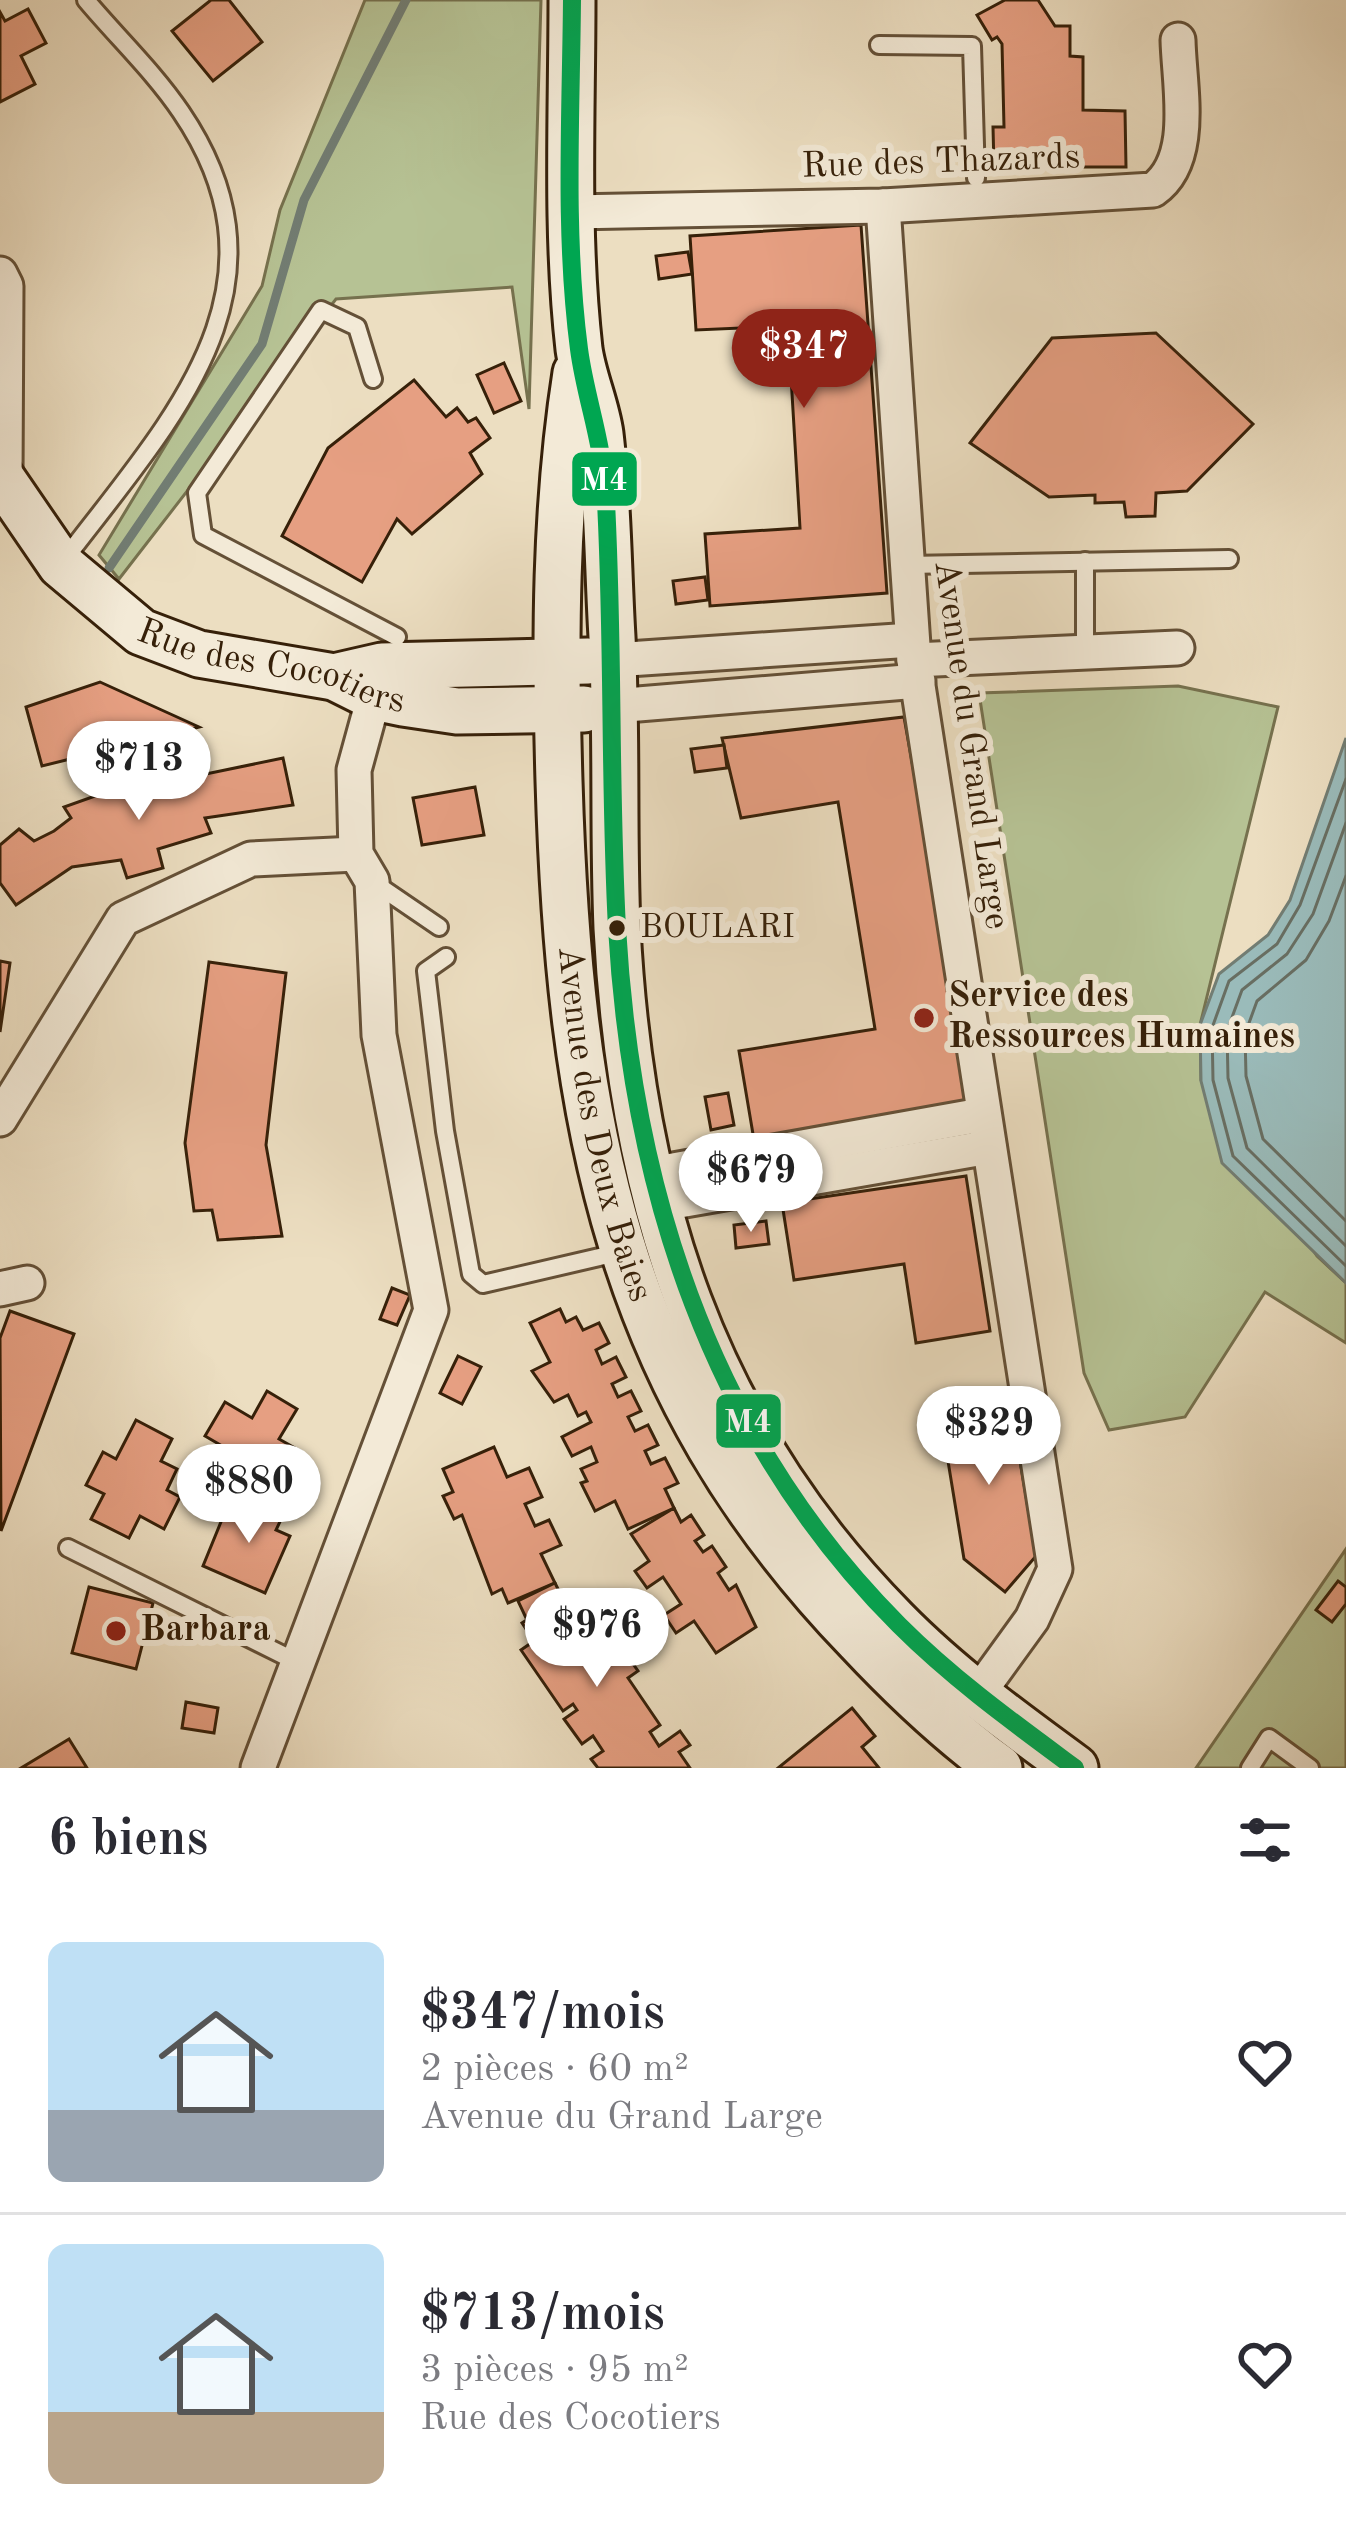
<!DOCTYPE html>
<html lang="fr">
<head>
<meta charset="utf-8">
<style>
	:root { --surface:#fff; --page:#f2f2f3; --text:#2b2b33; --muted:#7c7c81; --line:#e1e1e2; --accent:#8f2418 }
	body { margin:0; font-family:"Old Standard TT",serif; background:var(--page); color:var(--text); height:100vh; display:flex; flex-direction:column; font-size:45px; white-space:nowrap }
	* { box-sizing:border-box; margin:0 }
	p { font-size:39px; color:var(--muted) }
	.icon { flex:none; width:66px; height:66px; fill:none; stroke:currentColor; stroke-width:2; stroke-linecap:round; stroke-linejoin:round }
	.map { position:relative; height:1768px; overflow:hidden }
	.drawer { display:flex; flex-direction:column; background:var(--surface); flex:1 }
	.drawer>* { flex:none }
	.price { position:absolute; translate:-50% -102px; padding:0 27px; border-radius:42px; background:#fff; color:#222; font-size:39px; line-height:78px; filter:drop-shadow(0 3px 6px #0008) }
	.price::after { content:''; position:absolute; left:50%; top:72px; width:36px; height:27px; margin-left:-18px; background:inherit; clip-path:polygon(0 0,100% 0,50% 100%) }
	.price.on { background:var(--accent); color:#fff }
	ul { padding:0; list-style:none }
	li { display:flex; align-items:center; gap:36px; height:300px; padding:0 48px }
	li+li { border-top:3px solid var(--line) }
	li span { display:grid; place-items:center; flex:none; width:336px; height:240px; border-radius:18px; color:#555 }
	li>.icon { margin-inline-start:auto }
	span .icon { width:144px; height:144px; fill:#fffc; stroke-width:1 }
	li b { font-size:51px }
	h2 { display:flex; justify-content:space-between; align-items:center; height:144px; padding:0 48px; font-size:51px }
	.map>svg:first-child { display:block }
	.green { fill:#b6c294; stroke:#76714e; stroke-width:3 }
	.water { fill:#9abbba; stroke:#727d73; stroke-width:3 }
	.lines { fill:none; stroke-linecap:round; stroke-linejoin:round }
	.shore { stroke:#686e62; stroke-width:3 }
	.stream { stroke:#727d73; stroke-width:9 }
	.building { fill:#e69f82; stroke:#362009; stroke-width:3 }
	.lane-casing { stroke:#645037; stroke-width:22 }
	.street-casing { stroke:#645037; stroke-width:39 }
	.secondary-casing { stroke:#362009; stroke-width:51 }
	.lane { stroke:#f3ead7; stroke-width:16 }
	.street { stroke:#f3ead7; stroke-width:33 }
	.secondary { stroke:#f3ead7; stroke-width:45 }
	.bus-1-casing { stroke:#f3ead7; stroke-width:27 }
	.bus-1 { stroke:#00a651; stroke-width:18 }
	.bus-dot { fill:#362009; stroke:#f3ead7; stroke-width:4.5 }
	.poi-dot { fill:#8f2418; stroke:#f3ead7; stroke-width:4.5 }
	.labels { text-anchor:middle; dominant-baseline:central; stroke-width:12; stroke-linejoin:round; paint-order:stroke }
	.bus-label { font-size:33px; fill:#362009; stroke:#f3ead7; text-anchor:start }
	.street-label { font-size:36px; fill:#362009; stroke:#f3ead7 }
	.poi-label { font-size:36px; font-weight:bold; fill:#362009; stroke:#f3ead7; text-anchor:start }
	.line-badge { stroke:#f3ead7; stroke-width:4.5 }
	.badge-label { font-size:33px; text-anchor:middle; font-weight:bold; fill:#fff }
</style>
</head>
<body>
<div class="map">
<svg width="1346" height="1768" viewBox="0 0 1346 1768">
	<rect width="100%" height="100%" fill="#ecdec1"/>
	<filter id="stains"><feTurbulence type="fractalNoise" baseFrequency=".00167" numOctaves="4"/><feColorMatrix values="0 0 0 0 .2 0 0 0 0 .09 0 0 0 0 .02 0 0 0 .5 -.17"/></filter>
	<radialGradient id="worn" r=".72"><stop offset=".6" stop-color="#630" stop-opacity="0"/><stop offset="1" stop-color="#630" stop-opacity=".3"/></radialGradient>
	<g class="green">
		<path d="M365,0H541L529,409L512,287L336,299L119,579L99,555L262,286L280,210Z"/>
		<path d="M1178,686L1278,707L1200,1025L1201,1080L1317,1256L1346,1283V1343L1265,1292L1185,1417L1109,1430L1084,1373L979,693Z"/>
		<path d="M1346,1549V1768H1196Z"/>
	</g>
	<path class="water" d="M1346,738V1283L1222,1163L1201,1081L1200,1025L1219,974L1268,935L1290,900Z"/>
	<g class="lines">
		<g class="shore">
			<path d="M1346,779L1300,905L1277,944L1229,981L1212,1028L1213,1080L1233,1156L1346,1266"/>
			<path d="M1346,823L1313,914L1287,954L1242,990L1227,1031L1228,1078L1247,1148L1346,1246"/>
			<path d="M1346,876L1329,921L1306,960L1257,1001L1245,1034L1246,1076L1263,1139L1346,1221"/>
		</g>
		<path class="stream" d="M109,568L262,344L304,200L406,0"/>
	</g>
	<g class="building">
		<path d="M211,0H229L262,42L213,81L172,31Z"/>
		<path d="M1005,0H1038L1055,26H1070V56L1083,57V110L1125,111L1126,167H994L993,127H1004L1002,44L997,37L992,40L977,15Z"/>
		<path d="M28,9L46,43L21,56L35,84L0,102V12L5,21Z"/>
		<path d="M861,225L887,593L710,606L705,534L800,528L788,326L696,330L690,236Z"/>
		<path d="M688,252L692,274L659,279L656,256Z"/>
		<path d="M1156,333L1253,424L1187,491L1156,493L1155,516L1126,517L1124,502L1095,503V495L1049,497L970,443L1052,338Z"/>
		<path d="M504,363L521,401L494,413L477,375Z"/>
		<path d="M414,380L446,417L457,408L468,422L476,418L490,438L470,453L482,474L412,534L397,519L362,582L282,536L328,448Z"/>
		<path d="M705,577L708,600L676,604L673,581Z"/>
		<path d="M100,682L199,727L42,766L26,707Z"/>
		<path d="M904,717L973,1104L754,1140L739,1051L875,1029L838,802L741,818L722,738Z"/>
		<path d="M724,745L727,768L695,772L691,749Z"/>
		<path d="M283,758L293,805L205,818L211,833L158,849L163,868L127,878L121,860L72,867L16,905L0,883V845L19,829L34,841L54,831L71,818L64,807L171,769L182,779Z"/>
		<path d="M475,787L484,835L422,845L413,798Z"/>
		<path d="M0,961L10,963L0,1032Z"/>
		<path d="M209,962L286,973L266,1145L282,1236L218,1240L212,1210L194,1211L185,1143Z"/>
		<path d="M728,1093L734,1125L711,1130L705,1097Z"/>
		<path d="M966,1176L990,1331L916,1343L904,1264L794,1280L782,1203Z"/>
		<path d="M766,1221L769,1244L736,1248L734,1225Z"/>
		<path d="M392,1288L410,1295L397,1325L380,1319Z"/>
		<path d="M560,1309L566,1322L576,1317L583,1330L599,1323L609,1343L596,1350L602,1364L616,1357L626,1377L612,1384L618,1397L631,1391L641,1411L628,1417L635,1431L648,1425L658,1445L645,1451L651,1464L665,1458L678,1483L665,1489L674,1508L628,1529L615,1501L595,1511L581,1483L587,1481L581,1469L597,1462L591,1447L572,1456L562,1437L591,1422L586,1412L578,1416L568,1395L554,1402L532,1371L550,1362L530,1323Z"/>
		<path d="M10,1311L74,1334L1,1531L0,1338Z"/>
		<path d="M458,1356L481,1367L462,1404L440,1393Z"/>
		<path d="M267,1391L297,1409L279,1439L302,1452L284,1482L205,1436L225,1402L252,1418Z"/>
		<path d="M1009,1395L1036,1556L1005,1592L964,1559L939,1406Z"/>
		<path d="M136,1420L172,1439L161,1461L177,1469L167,1490L180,1497L164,1529L140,1516L129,1538L91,1519L104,1494L86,1485L103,1452L116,1459Z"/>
		<path d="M494,1447L507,1477L529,1468L542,1497L525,1504L535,1526L549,1520L561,1545L541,1554L555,1583L508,1603L502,1589L492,1594L462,1515L454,1519L443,1496L453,1492L443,1469Z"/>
		<path d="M258,1497L286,1509L276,1530L290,1536L265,1593L203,1566L225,1512L248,1521Z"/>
		<path d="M674,1508L681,1522L691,1515L704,1535L695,1541L703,1552L712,1546L726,1567L718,1573L729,1590L736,1585L756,1627L716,1653L694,1621L676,1633L664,1615L681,1604L663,1577L647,1588L635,1571L649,1561L631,1534Z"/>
		<path d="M1338,1581L1346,1587V1604L1332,1622L1316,1610Z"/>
		<path d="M555,1583L562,1597L527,1620L518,1601Z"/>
		<path d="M89,1587L153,1603L136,1669L72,1653Z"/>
		<path d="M562,1597L577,1618L594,1606L606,1624L596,1631L616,1661L626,1654L638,1671L628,1678L660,1725L650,1732L659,1746L680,1731L690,1745L679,1752L690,1768H598L591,1759L603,1751L593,1736L582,1744L564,1719L577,1710L573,1704L563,1711L521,1650L534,1641L522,1623Z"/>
		<path d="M186,1702L218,1708L214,1733L182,1728Z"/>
		<path d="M852,1708L875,1736L862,1747L879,1768H778Z"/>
		<path d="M69,1739L87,1768H21Z"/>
	</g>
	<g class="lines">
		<g class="lane-casing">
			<g id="lane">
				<path d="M879,45L972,46L976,178"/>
				<path d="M373,379L357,327L321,310L197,493L203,535L397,637"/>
				<path d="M61,564C166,425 302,290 181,112C154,72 117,37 86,0"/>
				<path d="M907,565L1229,559"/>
				<path d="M1085,650V561"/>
				<path d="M373,882L439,927"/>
				<path d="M446,957L426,971L445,1131L471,1274L483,1284L621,1252"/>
				<path d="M68,1548L299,1663"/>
				<path d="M1250,1768L1269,1738L1310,1768"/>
			</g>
		</g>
		<g class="street-casing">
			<g id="street">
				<path d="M883,206L914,660L1055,1569L1032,1619L977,1695"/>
				<path d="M572,212L883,206L1153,190C1196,160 1179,86 1178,40"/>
				<path d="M0,274L6,286L5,478"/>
				<path d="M613,660L912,640"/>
				<path d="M914,660L1177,648"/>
				<path d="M614,706L918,681"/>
				<path d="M0,1119L123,919L251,859L356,854"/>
				<path d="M651,1174L981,1115"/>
				<path d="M656,1205L989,1147"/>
				<path d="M0,1289L27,1283"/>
				<path d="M258,1768L431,1310L379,1035L372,881L356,854L354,770L374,697"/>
			</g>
		</g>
		<g class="secondary-casing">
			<g id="secondary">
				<path d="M572,0C572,115 566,234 579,349C583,378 596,405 600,434C608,500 608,570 612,637C617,734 613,831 617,928C631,1197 702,1426 895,1621C949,1676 1012,1722 1075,1768"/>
				<path id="s1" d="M576,373C555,508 555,644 559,781C569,1119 615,1388 858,1640C902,1687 947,1730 999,1768"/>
				<path id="s2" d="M0,476L61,565L141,632L199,654L334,677L374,697L403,703L457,711L584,709"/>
				<path d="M334,677L382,666L588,661"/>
			</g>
		</g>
		<use href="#lane" class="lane"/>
		<use href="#street" class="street"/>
		<use href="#secondary" class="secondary"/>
		<g class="bus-1-casing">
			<path id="bus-1" d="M572,0C571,116 564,234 579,349C585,395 601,437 605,484C614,632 609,780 617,928C632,1189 711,1437 899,1625C953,1679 1014,1723 1075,1768"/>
		</g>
		<use href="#bus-1" class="bus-1"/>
	</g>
	<circle class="bus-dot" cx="617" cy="928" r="10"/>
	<g class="poi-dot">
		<circle cx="924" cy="1018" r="12"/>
		<circle cx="116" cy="1631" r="12"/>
	</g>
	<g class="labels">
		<g class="bus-label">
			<text x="640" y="928">BOULARI</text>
		</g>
		<g class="street-label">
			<text transform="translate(941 163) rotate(-2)">Rue des Thazards</text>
			<text stroke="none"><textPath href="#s2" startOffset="348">Rue des Cocotiers</textPath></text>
			<text transform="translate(970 745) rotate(82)">Avenue du Grand Large</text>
			<text stroke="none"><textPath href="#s1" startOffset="756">Avenue des Deux Baies</textPath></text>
		</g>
		<g class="poi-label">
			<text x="948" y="997">Service des<tspan x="948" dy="41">Ressources Humaines</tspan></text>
			<text x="140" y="1631">Barbara</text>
		</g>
	</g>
	<g class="line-badge">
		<rect x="570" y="450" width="69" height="58" rx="12" fill="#00a651"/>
		<rect x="714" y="1392" width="69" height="58" rx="12" fill="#00a651"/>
	</g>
	<g class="badge-label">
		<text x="604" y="490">M4</text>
		<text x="748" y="1432">M4</text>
	</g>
	<rect width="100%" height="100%" filter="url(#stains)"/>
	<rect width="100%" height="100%" fill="url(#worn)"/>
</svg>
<b class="price on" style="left:804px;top:411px">$347</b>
<b class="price" style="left:139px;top:823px">$713</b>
<b class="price" style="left:751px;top:1235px">$679</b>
<b class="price" style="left:989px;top:1488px">$329</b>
<b class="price" style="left:249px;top:1546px">$880</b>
<b class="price" style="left:597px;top:1690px">$976</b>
</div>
<section class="drawer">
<h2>6 biens<svg class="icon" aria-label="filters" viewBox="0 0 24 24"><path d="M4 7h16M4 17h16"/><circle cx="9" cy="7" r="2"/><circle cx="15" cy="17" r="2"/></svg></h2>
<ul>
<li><span style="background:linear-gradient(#bfe0f5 70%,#9aa5b1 0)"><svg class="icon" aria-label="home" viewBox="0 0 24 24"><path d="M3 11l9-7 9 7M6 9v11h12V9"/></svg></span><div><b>$347/mois</b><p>2 pièces · 60 m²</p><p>Avenue du Grand Large</p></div><svg class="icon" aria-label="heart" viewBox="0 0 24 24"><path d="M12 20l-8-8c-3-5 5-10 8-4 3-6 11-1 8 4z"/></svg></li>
<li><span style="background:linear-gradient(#bfe0f5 70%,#b9a48a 0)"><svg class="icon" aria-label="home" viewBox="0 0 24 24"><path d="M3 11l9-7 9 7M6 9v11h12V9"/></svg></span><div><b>$713/mois</b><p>3 pièces · 95 m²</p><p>Rue des Cocotiers</p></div><svg class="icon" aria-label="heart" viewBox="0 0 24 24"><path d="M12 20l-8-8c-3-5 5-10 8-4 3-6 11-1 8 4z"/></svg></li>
</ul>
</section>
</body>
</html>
